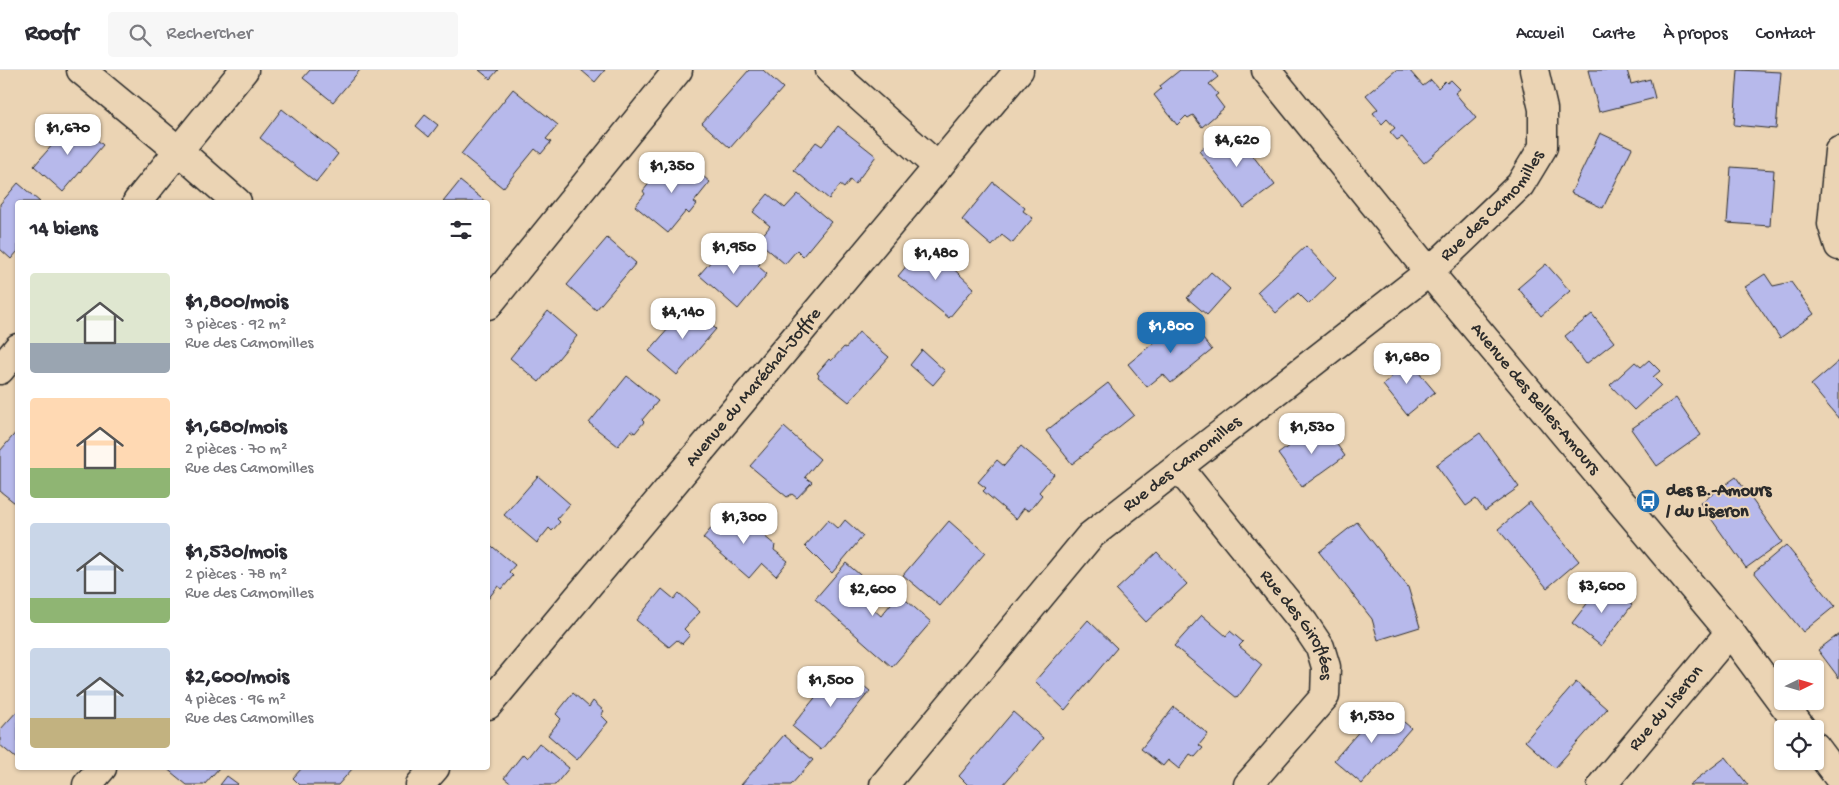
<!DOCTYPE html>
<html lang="fr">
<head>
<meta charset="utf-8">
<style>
	:root { --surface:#fff; --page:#f7f7f7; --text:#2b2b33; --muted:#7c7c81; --line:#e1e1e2; --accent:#1f6fb2 }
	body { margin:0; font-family:"Gochi Hand",sans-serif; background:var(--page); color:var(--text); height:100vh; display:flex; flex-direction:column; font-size:19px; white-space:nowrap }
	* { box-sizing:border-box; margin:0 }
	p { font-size:16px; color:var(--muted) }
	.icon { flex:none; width:28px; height:28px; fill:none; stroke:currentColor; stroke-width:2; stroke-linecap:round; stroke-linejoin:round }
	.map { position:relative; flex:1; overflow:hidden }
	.sheet { position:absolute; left:15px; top:130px; width:475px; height:570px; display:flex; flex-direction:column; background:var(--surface); border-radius:5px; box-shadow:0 1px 4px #0004 }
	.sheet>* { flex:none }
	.needle { width:32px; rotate:85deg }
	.buttons { position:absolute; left:1774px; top:590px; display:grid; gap:10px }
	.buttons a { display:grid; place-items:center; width:50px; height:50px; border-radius:5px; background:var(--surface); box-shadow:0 1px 4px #0004; font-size:25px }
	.price { position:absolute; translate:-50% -42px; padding:0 11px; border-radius:10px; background:#fff; color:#222; font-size:16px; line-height:32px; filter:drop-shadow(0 1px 2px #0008) }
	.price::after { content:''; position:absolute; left:50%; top:30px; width:15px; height:11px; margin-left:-8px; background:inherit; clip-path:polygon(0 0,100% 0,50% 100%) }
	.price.on { background:var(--accent); color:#fff }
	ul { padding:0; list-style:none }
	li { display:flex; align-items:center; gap:15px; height:125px; padding:0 15px }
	li span { display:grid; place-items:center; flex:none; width:140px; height:100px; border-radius:5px; color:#555 }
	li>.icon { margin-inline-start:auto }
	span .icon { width:60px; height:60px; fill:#fffc; stroke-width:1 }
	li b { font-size:21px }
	h2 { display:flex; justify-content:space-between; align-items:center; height:60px; padding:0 15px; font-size:21px }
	header { display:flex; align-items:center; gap:30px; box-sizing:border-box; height:70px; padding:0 25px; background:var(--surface); border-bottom:1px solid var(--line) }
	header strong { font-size:24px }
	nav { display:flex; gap:28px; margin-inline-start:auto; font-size:18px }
	.search { width:350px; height:45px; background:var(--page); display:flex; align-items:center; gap:12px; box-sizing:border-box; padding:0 18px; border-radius:5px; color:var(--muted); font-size:19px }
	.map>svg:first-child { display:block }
	.building { fill:#b7b9eb; stroke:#2b2b2b }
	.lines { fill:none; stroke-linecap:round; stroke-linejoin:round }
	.minor-casing { stroke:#2b2b2b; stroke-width:31 }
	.minor { stroke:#ebd4b4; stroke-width:28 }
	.labels { text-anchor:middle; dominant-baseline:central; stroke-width:4; stroke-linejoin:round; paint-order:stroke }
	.street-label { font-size:18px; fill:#2b2b2b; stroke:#ebd4b4 }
	.poi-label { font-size:18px; font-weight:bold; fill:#2b2b2b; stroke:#ebd4b4; text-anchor:start }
</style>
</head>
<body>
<header>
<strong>Roofr</strong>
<div class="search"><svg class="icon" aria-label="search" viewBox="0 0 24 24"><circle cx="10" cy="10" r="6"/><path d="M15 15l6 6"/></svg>Rechercher</div>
<nav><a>Accueil</a><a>Carte</a><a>À propos</a><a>Contact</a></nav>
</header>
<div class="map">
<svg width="1839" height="715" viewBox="0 0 1839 715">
	<rect width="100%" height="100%" fill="#ebd4b4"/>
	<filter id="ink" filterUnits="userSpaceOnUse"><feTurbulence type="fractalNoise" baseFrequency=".02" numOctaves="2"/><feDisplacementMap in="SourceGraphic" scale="10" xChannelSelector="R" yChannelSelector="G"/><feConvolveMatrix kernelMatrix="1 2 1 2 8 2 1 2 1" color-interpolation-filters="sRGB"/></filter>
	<g filter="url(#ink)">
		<g class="building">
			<path d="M310,0H360L333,32L303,8Z"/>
			<path d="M479,0H498L490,9Z"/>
			<path d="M581,0H605L595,12Z"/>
			<path d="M749,0H763L783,18L730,78L702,53Z"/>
			<path d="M1180,0H1212L1218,7L1209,14L1218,24L1215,26L1224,38L1202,57L1193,45L1188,48L1186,46L1177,55L1154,25L1161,19L1160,16Z"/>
			<path d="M1396,0H1409L1423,16L1431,10L1438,18L1445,11L1447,13L1451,10L1460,19L1455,23L1476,48L1424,93L1402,67L1397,70L1390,62L1395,58L1387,49L1382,54L1373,43L1378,39L1366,25Z"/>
			<path d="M1588,0H1627L1631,14L1650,9L1655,28L1599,42Z"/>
			<path d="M1738,0L1781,2L1776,59L1734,55Z"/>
			<path d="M513,19L558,55L546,69L551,72L541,84L535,79L503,118L461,84Z"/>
			<path d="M282,39L338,84L316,112L260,68Z"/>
			<path d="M425,45L438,55L429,67L416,56Z"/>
			<path d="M74,50L103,75L63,122L34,96Z"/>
			<path d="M838,56L876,86L855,114L850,110L844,118L840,115L829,129L794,100L816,72L822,76Z"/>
			<path d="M1231,57L1275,115L1244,138L1199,81Z"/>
			<path d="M1600,63L1632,78L1603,138L1571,123Z"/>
			<path d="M678,85L710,112L694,132L697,134L689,144L686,141L668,163L635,136L645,124L643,121L664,95L667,97Z"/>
			<path d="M1731,97L1774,100L1770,156L1727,153Z"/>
			<path d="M460,111L486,132H443Z"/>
			<path d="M993,112L1025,138L1023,141L1033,148L1012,173L1002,165L992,176L962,150Z"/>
			<path d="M18,113L40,132H18V181L11,189L0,179V134Z"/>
			<path d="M768,124L785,138L798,124L831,152L803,186L797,180L785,194L758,171L770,156L753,142Z"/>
			<path d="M607,168L636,193L596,240L567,215Z"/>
			<path d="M728,172L744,186L747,183L760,194L758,196L767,204L738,239L699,205Z"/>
			<path d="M924,175L928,178L930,177L974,218L949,248L898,206Z"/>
			<path d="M1306,176L1336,208L1309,234L1298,223L1276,243L1257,222Z"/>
			<path d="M1546,194L1570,221L1541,246L1518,218Z"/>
			<path d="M1211,202L1230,219L1207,245L1187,228Z"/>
			<path d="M1765,204L1773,216L1791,212L1814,244L1780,268L1745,217Z"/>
			<path d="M689,235L716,259L677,305L649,281Z"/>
			<path d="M548,241L577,266L539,312L510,288Z"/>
			<path d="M1592,244L1614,272L1586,294L1565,266Z"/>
			<path d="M1185,247L1212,280L1171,313L1163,304L1147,317L1128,294Z"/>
			<path d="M859,262L889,287L849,332L818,307L819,305L817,303L829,289L831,291L844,277L846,278Z"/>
			<path d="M922,280L945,301L933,315L910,295Z"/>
			<path d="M1403,284L1435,322L1407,345L1383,315L1391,308L1387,298Z"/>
			<path d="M1649,290L1660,301L1653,307L1661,315L1634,340L1610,315L1635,292L1641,297Z"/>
			<path d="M1839,291V349L1811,315Z"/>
			<path d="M627,306L658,331L642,350L644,352L635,363L631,360L618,376L589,353Z"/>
			<path d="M1108,313L1134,345L1072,394L1046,361Z"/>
			<path d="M1676,328L1701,365L1657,396L1631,359Z"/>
			<path d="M1321,352L1345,386L1302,417L1278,384Z"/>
			<path d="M784,357L820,389L805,407L812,412L797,428L792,424L787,427L750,396Z"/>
			<path d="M18,360V430L15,433L0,421V381Z"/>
			<path d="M1480,363L1519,417L1485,441L1476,429L1466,436L1436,395Z"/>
			<path d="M1021,376L1054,404L1039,422L1042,425L1029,441L1024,438L1016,449L983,421L986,418L978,412L997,390L1004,396Z"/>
			<path d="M538,406L570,434L557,449L560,452L552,461L549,458L537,473L504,445Z"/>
			<path d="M1736,407L1782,472L1746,498L1700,433Z"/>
			<path d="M1530,432L1579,491L1547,518L1498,459Z"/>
			<path d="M729,437L775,475L774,480L788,491L776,506L762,493L749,508L703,468Z"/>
			<path d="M828,450L838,459L845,450L863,466L832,503L805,476Z"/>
			<path d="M949,451L985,483L940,536L903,505Z"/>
			<path d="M1357,452L1408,517L1420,557L1378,570L1372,549L1319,482Z"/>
			<path d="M488,473L515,495L509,502L513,506L502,519L498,516L488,529Z"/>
			<path d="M1786,475L1835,536L1803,562L1754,502Z"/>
			<path d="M1157,482L1187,514L1146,552L1116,520Z"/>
			<path d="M846,493L866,510L855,523L881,546L899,524L931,552L892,597L815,529Z"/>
			<path d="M1603,513L1632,535L1601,576L1572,553Z"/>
			<path d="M662,519L674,529L679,523L700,542L684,559L690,565L682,574L677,570L669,577L636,550Z"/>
			<path d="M1202,545L1226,566L1230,561L1243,572L1239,576L1262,595L1237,628L1174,576Z"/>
			<path d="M1088,550L1117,578L1065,640L1035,611Z"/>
			<path d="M1839,564V608L1818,580Z"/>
			<path d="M840,597L870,621L821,680L792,656Z"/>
			<path d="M1576,612L1607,639L1555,698L1525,671Z"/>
			<path d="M573,623L589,637L593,631L604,641L601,645L608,652L577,690L548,665L561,649L556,644Z"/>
			<path d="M1383,634L1411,658L1362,714L1334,690Z"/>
			<path d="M1174,637L1208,664L1199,675L1203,678L1195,687L1190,684L1179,699L1168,690L1163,696L1141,679Z"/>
			<path d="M18,640V690L0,675V660Z"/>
			<path d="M1013,642L1043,668L1003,715H968L959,706Z"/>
			<path d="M784,665L813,690L791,715H741Z"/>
			<path d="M539,673L569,698L555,715H513L504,708L523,684L527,688Z"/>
			<path d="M1726,687L1748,715H1689Z"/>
			<path d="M166,698H219L204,715H187Z"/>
			<path d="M302,698H353L338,715H300L293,708Z"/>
			<path d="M227,706L238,714L237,715H220Z"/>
		</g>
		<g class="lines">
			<g class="minor-casing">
				<g id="minor">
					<path d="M81,0L179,81L237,132"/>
					<path d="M830,0L938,97"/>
					<path id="s1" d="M1266,0L1429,202L1730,562L1802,659"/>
					<path d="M1839,81L1832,154L1839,176"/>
					<path d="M137,132L244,0"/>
					<path d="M488,235L678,0"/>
					<path d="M0,300L18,278"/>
					<path id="s2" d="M1179,398L1304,553L1320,577L1326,597L1325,626L1248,715"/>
					<path id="s3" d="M488,635L1019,0"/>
					<path d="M1815,676L1839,708"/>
					<path d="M87,715L102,698"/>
					<path d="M420,715L435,698"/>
					<path id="s4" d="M884,715L1090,466L1429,202L1520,115L1543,77V39L1534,0"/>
					<path id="s5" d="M1602,715L1730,562"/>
				</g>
			</g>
			<use href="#minor" class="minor"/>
		</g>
	</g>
	<defs>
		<g id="bus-disc" transform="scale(1.25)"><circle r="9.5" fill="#1f6fb2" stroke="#ebd4b4"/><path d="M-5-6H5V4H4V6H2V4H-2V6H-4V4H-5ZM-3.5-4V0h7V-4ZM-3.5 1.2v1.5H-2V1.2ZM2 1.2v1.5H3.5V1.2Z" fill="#fff"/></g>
	</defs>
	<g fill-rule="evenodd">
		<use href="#bus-disc" x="1648" y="431"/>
	</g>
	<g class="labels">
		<g class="street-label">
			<text stroke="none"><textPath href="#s4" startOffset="845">Rue des Camomilles</textPath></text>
			<text stroke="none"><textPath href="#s3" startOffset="414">Avenue du Maréchal-Joffre</textPath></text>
			<text stroke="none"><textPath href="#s1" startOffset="425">Avenue des Belles-Amours</textPath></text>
			<text stroke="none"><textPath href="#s4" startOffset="440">Rue des Camomilles</textPath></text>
			<text stroke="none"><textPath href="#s2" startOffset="198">Rue des Giroflées</textPath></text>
			<text stroke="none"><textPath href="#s5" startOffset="100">Rue du Liseron</textPath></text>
		</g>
		<g class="poi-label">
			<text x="1666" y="421">des B.-Amours<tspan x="1666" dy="21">/ du Liseron</tspan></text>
		</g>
	</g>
</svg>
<div class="buttons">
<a><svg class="needle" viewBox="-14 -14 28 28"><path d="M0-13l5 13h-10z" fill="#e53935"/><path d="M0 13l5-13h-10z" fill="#7c7c81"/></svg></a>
<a><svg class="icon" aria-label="locate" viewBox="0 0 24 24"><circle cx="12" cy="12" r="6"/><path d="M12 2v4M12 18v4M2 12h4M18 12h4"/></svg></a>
</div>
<b class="price" style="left:68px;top:86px">$1,670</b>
<b class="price" style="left:1237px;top:98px">$4,620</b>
<b class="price" style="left:672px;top:124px">$1,350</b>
<b class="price" style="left:734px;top:205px">$1,950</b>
<b class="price" style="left:936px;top:211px">$1,480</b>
<b class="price" style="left:683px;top:270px">$4,140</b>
<b class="price on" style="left:1171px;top:284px">$1,800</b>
<b class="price" style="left:1407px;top:315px">$1,680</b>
<b class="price" style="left:1312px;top:385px">$1,530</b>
<b class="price" style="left:744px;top:475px">$1,300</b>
<b class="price" style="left:1602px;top:544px">$3,600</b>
<b class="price" style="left:873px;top:547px">$2,600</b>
<b class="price" style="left:831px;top:638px">$1,500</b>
<b class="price" style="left:1372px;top:674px">$1,530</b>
<section class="sheet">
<h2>14 biens<svg class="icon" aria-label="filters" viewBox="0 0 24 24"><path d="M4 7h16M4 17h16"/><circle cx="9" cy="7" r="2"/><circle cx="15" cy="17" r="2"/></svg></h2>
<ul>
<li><span style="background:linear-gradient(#dfe7d0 70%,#9aa5b1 0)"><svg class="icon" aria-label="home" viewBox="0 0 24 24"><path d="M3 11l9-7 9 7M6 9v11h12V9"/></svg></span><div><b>$1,800/mois</b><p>3 pièces · 92 m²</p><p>Rue des Camomilles</p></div></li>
<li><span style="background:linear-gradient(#ffd9b3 70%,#8fb573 0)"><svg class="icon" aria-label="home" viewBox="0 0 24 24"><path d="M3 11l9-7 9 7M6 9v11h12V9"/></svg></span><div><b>$1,680/mois</b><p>2 pièces · 70 m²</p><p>Rue des Camomilles</p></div></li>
<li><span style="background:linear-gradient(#c9d6e8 75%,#8fb573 0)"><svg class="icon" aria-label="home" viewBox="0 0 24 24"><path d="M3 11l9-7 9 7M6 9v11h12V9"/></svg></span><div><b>$1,530/mois</b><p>2 pièces · 78 m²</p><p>Rue des Camomilles</p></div></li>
<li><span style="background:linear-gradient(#c9d6e8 70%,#c2b280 0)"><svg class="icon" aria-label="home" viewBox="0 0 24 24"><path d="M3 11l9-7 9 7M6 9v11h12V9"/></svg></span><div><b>$2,600/mois</b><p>4 pièces · 96 m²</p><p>Rue des Camomilles</p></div></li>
</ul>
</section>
</div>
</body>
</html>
